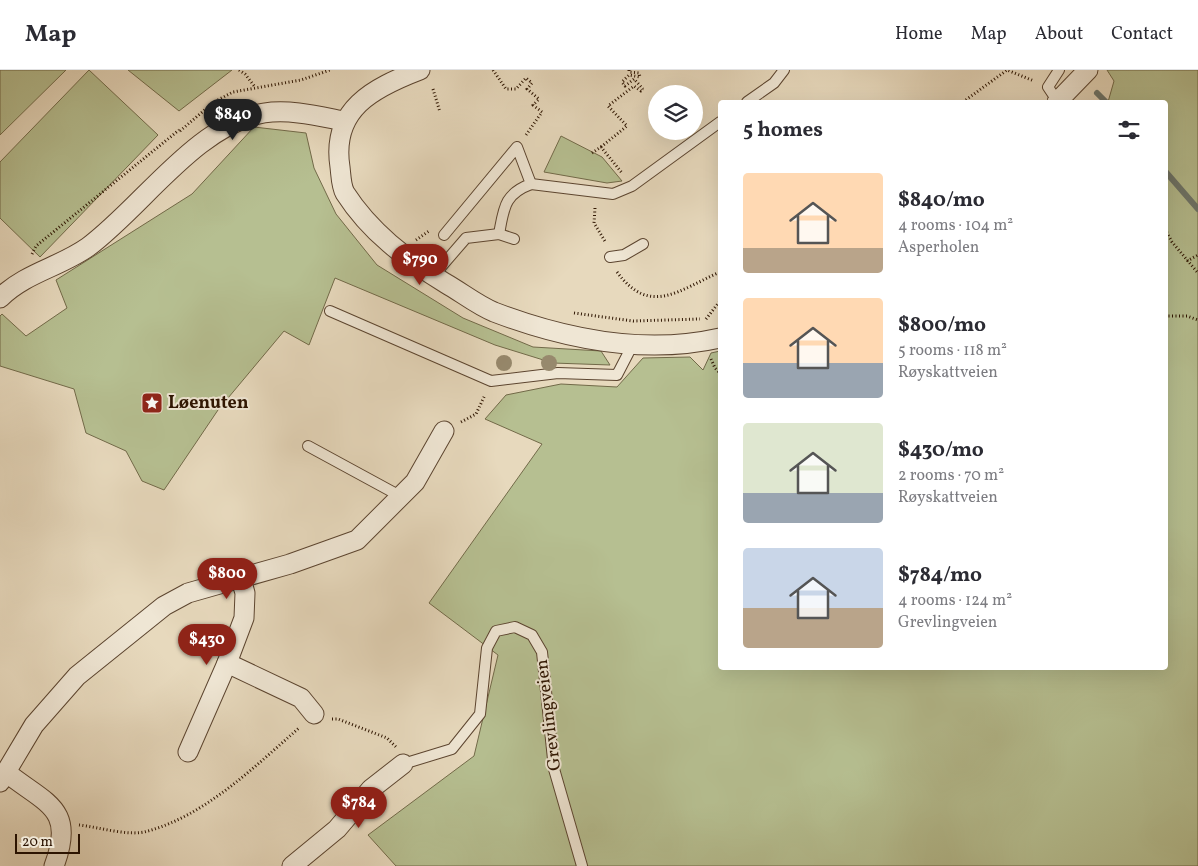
<!DOCTYPE html>
<html lang="en">
<head>
<meta charset="utf-8">
<style>
	:root { --surface:#fff; --page:#f2f2f3; --text:#2b2b33; --muted:#7c7c81; --line:#e1e1e2; --accent:#8f2418 }
	body { margin:0; font-family:Vollkorn,serif; background:var(--page); color:var(--text); height:100vh; display:flex; flex-direction:column; font-size:19px; white-space:nowrap }
	* { box-sizing:border-box; margin:0 }
	p { font-size:16px; color:var(--muted) }
	.icon { flex:none; width:28px; height:28px; fill:none; stroke:currentColor; stroke-width:2; stroke-linecap:round; stroke-linejoin:round }
	.map { position:relative; flex:1; overflow:hidden }
	.drawer { position:absolute; left:718px; top:30px; width:450px; height:570px; display:flex; flex-direction:column; background:var(--surface); border-radius:5px; box-shadow:0 5px 20px #0002 }
	.drawer>* { flex:none }
	.buttons { position:absolute; left:648px; top:15px; display:grid; gap:10px }
	.buttons a { display:grid; place-items:center; width:55px; height:55px; border-radius:50%; background:var(--surface); box-shadow:0 5px 20px #0002; font-size:25px }
	.scale { position:absolute; left:15px; bottom:12px; width:65px; box-sizing:border-box; padding-left:5px; border:2px solid #2d1401; border-top:0; font-size:14px; line-height:18px; white-space:nowrap; color:#2d1401; -webkit-text-stroke:4px #efe6d4; paint-order:stroke }
	.price { position:absolute; translate:-50% -42px; padding:0 11px; border-radius:18px; background:var(--accent); color:#fff; font-size:16px; line-height:32px; filter:drop-shadow(0 1px 2px #0008) }
	.price::after { content:''; position:absolute; left:50%; top:30px; width:15px; height:11px; margin-left:-8px; background:inherit; clip-path:polygon(0 0,100% 0,50% 100%) }
	.price.selected { background:#222; color:#fff }
	ul { padding:0; list-style:none }
	li { display:flex; align-items:center; gap:15px; height:125px; padding:0 25px }
	li span { display:grid; place-items:center; flex:none; width:140px; height:100px; border-radius:5px; color:#555 }
	li>.icon { margin-inline-start:auto }
	span .icon { width:60px; height:60px; fill:#fffc; stroke-width:1 }
	li b { font-size:21px }
	h2 { display:flex; justify-content:space-between; align-items:center; height:60px; padding:0 25px; font-size:21px }
	header { display:flex; align-items:center; gap:30px; box-sizing:border-box; height:70px; padding:0 25px; background:var(--surface); border-bottom:1px solid var(--line) }
	header strong { font-size:24px }
	nav { display:flex; gap:28px; margin-inline-start:auto; font-size:18px }
	.map>svg:first-child { display:block }
	.green { fill:#b6bf91; stroke:#726a49 }
	.lines { fill:none; stroke-linecap:round; stroke-linejoin:round }
	.stream { stroke:#6d776e; stroke-width:6 }
	.lane-casing { stroke:#5c4530; stroke-width:12 }
	.street-casing { stroke:#5c4530; stroke-width:21 }
	.path { stroke:#2d1401; stroke-width:3; stroke-dasharray:1 2.5; stroke-linecap:butt }
	.lane { stroke:#efe6d4; stroke-width:10 }
	.street { stroke:#efe6d4; stroke-width:19 }
	.tree { fill:#97896d }
	.labels { text-anchor:middle; dominant-baseline:central; stroke-width:4; stroke-linejoin:round; paint-order:stroke }
	.poi-label { font-size:18px; font-weight:bold; fill:#2d1401; stroke:#efe6d4; text-anchor:start }
	.street-label { font-size:18px; fill:#2d1401; stroke:#efe6d4 }
</style>
</head>
<body>
<header>
<strong>Map</strong>
<nav><a>Home</a><a>Map</a><a>About</a><a>Contact</a></nav>
</header>
<div class="map">
<svg width="1198" height="796" viewBox="0 0 1198 796">
	<rect width="100%" height="100%" fill="#e7d9bd"/>
	<filter id="stains"><feTurbulence type="fractalNoise" baseFrequency=".004" numOctaves="4"/><feColorMatrix values="0 0 0 0 .2 0 0 0 0 .09 0 0 0 0 .02 0 0 0 .5 -.17"/></filter>
	<radialGradient id="worn" r=".72"><stop offset=".6" stop-color="#630" stop-opacity="0"/><stop offset="1" stop-color="#630" stop-opacity=".3"/></radialGradient>
	<g class="green">
		<path d="M0,0H66L0,65Z"/>
		<path d="M89,0L158,65L40,187L0,148V92Z"/>
		<path d="M128,0H232L179,41Z"/>
		<path d="M1107,0H1198V796H396L368,765L474,686L498,585L429,533L542,374L485,349L506,325L561,314L617,317L643,288L690,287L703,300L711,283L720,281V598H1165V32H1108L1114,11Z"/>
		<path d="M254,57L306,63L314,98L336,144L377,195L463,248L533,277L601,281L610,295L553,293L495,275L335,208L309,275L284,261L218,340L164,420L142,411L126,381L86,363L74,319L0,296V246L2,244L26,266L67,238L56,210L192,124Z"/>
		<path d="M561,66L602,87L622,111L607,113L544,102Z"/>
	</g>
	<g class="lines">
		<g class="stream">
			<path d="M1097,23L1106,32"/>
			<path d="M1165,101L1198,139"/>
		</g>
		<g class="lane-casing">
			<g id="lane">
				<path d="M747,32L774,13L784,0"/>
				<path d="M1058,32L1048,17L1059,0"/>
				<path d="M531,114L613,124L632,116L720,52"/>
				<path d="M444,165L517,77L531,114C504,124 504,138 499,164"/>
				<path d="M610,187L624,185L643,174"/>
				<path d="M434,205L466,168L499,164L514,169"/>
				<path d="M330,241L491,311L558,303L617,305L632,276"/>
				<path d="M308,376L400,426"/>
				<path d="M403,694L452,679L480,644L487,578L496,561L515,557L532,565L542,582L554,699L582,796"/>
			</g>
		</g>
		<g class="street-casing">
			<g id="street">
				<path d="M420,0C373,18 331,39 340,97C341,105 341,116 345,123C370,162 406,189 445,213C461,222 477,235 494,242C565,269 645,285 720,268"/>
				<path d="M1057,32L1088,0"/>
				<path d="M0,228C25,203 60,197 88,177C143,136 196,55 264,43C290,39 318,46 344,51"/>
				<path d="M227,593L301,628L314,644"/>
				<path d="M188,682L227,593L244,548L245,523L241,509"/>
				<path d="M7,703C46,734 76,738 54,796"/>
				<path d="M0,712L34,655L77,606L164,536L188,523L290,494L357,470L415,412L444,361"/>
				<path d="M292,796L337,759L371,719L403,694"/>
			</g>
		</g>
		<g class="path">
			<path d="M239,0L245,4L255,17"/>
			<path d="M493,0L506,19H516L526,8L532,13L527,19L539,29L533,35L542,42L526,65"/>
			<path d="M629,0V2L639,3L640,7L629,5L622,12L625,16L634,9L643,19"/>
			<path d="M433,19L440,42"/>
			<path d="M963,32L1007,0L1034,11"/>
			<path d="M180,61L214,32L233,22L301,10L330,0"/>
			<path d="M601,77L627,56L608,36L634,16L641,21L643,19"/>
			<path d="M592,83L601,77L622,103"/>
			<path d="M595,138L594,153L606,173"/>
			<path d="M1165,159L1172,172L1198,203"/>
			<path d="M416,170L429,161"/>
			<path d="M32,184L36,176L179,60"/>
			<path d="M1187,191L1198,185"/>
			<path d="M617,202C650,247 679,220 720,202"/>
			<path d="M574,243L633,251L700,249"/>
			<path d="M1165,246H1187L1198,250"/>
			<path d="M706,249L720,231"/>
			<path d="M711,289L715,298L720,303"/>
			<path d="M461,352L476,344L485,325"/>
			<path d="M332,649H338L387,668L396,677"/>
			<path d="M79,755C99,757 129,767 148,761C206,745 254,697 299,658"/>
		</g>
		<use href="#lane" class="lane"/>
		<use href="#street" class="street"/>
	</g>
	<g class="tree">
		<circle cx="504" cy="293" r="8"/>
		<circle cx="549" cy="293" r="8"/>
	</g>
	<defs>
		<g id="sight-square" transform="scale(1.125)"><rect x="-9" y="-9" width="18" height="18" rx="4" fill="#8f2418" stroke="#efe6d4"/><path d="M0-6L1.8-2.2L6-1.7L2.9 1.2L3.7 5.4L0 3.3L-3.7 5.4L-2.9 1.2L-6-1.7L-1.8-2.2Z" fill="#fff"/></g>
	</defs>
	<g fill-rule="evenodd">
		<use href="#sight-square" x="152" y="333"/>
	</g>
	<g class="labels">
		<g class="poi-label">
			<text x="168" y="333">Løenuten</text>
		</g>
		<g class="street-label">
			<text transform="translate(549 645) rotate(-97)">Grevlingveien</text>
		</g>
	</g>
	<rect width="100%" height="100%" filter="url(#stains)"/>
	<rect width="100%" height="100%" fill="url(#worn)"/>
</svg>
<div class="buttons">
<a><svg class="icon" aria-label="layers" viewBox="0 0 24 24"><path d="M12 4l9 5-9 5-9-5zM3 14l9 5 9-5"/></svg></a>
</div>
<div class="scale">20 m</div>
<b class="price selected" style="left:233px;top:71px">$840</b>
<b class="price" style="left:420px;top:216px">$790</b>
<b class="price" style="left:227px;top:530px">$800</b>
<b class="price" style="left:207px;top:596px">$430</b>
<b class="price" style="left:359px;top:759px">$784</b>
<section class="drawer">
<h2>5 homes<svg class="icon" aria-label="filters" viewBox="0 0 24 24"><path d="M4 7h16M4 17h16"/><circle cx="9" cy="7" r="2"/><circle cx="15" cy="17" r="2"/></svg></h2>
<ul>
<li><span style="background:linear-gradient(#ffd9b3 75%,#b9a48a 0)"><svg class="icon" aria-label="home" viewBox="0 0 24 24"><path d="M3 11l9-7 9 7M6 9v11h12V9"/></svg></span><div><b>$840/mo</b><p>4 rooms · 104 m²</p><p>Asperholen</p></div></li>
<li><span style="background:linear-gradient(#ffd9b3 65%,#9aa5b1 0)"><svg class="icon" aria-label="home" viewBox="0 0 24 24"><path d="M3 11l9-7 9 7M6 9v11h12V9"/></svg></span><div><b>$800/mo</b><p>5 rooms · 118 m²</p><p>Røyskattveien</p></div></li>
<li><span style="background:linear-gradient(#dfe7d0 70%,#9aa5b1 0)"><svg class="icon" aria-label="home" viewBox="0 0 24 24"><path d="M3 11l9-7 9 7M6 9v11h12V9"/></svg></span><div><b>$430/mo</b><p>2 rooms · 70 m²</p><p>Røyskattveien</p></div></li>
<li><span style="background:linear-gradient(#c9d6e8 60%,#b9a48a 0)"><svg class="icon" aria-label="home" viewBox="0 0 24 24"><path d="M3 11l9-7 9 7M6 9v11h12V9"/></svg></span><div><b>$784/mo</b><p>4 rooms · 124 m²</p><p>Grevlingveien</p></div></li>
</ul>
</section>
</div>
</body>
</html>
